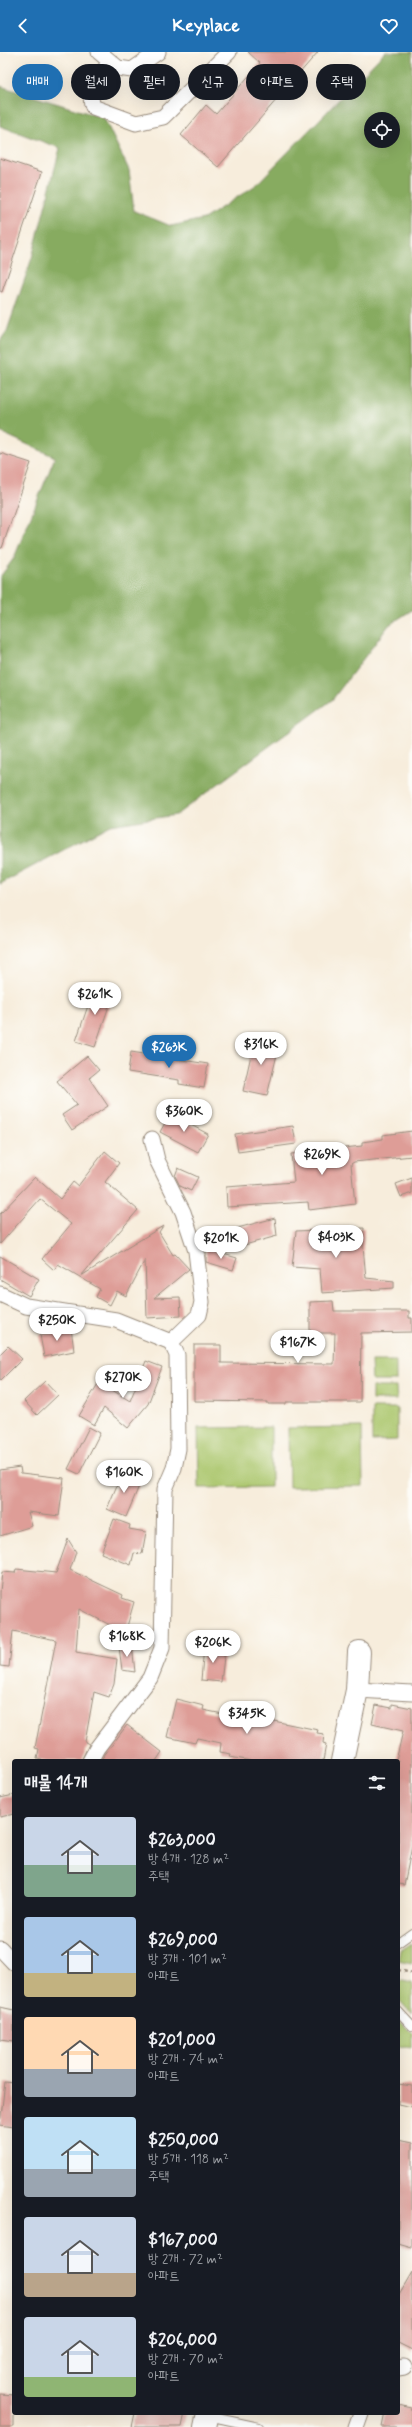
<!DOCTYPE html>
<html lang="ko">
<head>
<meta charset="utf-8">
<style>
	:root { --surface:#171b24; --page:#20242c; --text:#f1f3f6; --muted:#9ea1a6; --accent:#1f6fb2 }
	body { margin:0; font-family:Mynerve,"Poor Story",sans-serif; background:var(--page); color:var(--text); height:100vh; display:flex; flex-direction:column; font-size:15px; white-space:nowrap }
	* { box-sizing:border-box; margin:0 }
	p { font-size:13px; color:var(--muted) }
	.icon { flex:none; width:22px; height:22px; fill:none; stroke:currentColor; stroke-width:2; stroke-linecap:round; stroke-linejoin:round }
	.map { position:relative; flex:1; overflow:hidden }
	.sheet { position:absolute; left:12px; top:1707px; width:388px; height:656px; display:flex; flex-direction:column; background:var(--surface); border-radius:4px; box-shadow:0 4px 16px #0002 }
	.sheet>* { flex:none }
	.top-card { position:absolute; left:12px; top:12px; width:388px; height:36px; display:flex; gap:8px }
	.fabs { position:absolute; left:364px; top:60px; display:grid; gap:8px }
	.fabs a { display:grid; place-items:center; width:36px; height:36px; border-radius:50%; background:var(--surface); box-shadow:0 4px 16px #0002; font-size:20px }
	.price { position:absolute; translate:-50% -34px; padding:0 9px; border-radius:14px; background:#fff; color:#222; font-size:13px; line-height:26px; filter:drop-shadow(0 1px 2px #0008) }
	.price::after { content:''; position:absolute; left:50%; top:24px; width:12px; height:9px; margin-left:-6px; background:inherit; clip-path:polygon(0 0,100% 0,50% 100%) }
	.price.on { background:var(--accent); color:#fff }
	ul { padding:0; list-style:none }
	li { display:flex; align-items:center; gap:12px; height:100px; padding:0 12px }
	li span { display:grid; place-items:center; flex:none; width:112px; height:80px; border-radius:4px; color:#555 }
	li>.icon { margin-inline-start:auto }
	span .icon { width:48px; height:48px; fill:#fffc; stroke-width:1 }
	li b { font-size:17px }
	h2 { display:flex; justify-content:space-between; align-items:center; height:48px; padding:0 12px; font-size:17px }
	.chip { padding:0 14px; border-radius:18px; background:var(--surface); box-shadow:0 4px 16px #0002; font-size:14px; line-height:36px }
	.chip.on { background:var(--accent); color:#fff }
	header { display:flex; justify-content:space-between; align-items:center; height:52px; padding:0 12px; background:var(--accent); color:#fff; font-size:18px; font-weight:700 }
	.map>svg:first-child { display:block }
	.green { fill:#aac66c; stroke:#727845 }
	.forest { fill:#87ab60; stroke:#616a3f; fill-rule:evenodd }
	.building { fill:#de9d97 }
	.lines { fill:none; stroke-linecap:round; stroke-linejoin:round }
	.service-casing { stroke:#998c7d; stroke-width:10 }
	.minor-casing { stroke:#998c7d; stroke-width:17 }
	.secondary-casing { stroke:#998c7d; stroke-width:24 }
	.path { stroke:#998c7d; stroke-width:2.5; stroke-dasharray:3 3; stroke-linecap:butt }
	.service { stroke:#fff; stroke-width:8 }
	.minor { stroke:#fff; stroke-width:15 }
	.secondary { stroke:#fff; stroke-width:22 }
</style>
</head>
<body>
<header><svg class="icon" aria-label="back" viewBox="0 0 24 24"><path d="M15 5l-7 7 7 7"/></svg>Keyplace<svg class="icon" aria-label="heart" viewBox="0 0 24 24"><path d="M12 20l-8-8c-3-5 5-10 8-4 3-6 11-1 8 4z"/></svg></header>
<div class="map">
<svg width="412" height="2375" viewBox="0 0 412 2375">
	<rect width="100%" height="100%" fill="#fdfcf7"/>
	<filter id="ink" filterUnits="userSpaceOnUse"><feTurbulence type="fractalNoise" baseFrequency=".025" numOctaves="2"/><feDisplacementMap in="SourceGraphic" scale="8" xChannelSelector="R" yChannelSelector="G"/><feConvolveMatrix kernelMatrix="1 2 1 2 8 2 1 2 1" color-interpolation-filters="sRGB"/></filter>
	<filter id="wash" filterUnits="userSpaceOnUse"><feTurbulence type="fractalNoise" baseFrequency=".012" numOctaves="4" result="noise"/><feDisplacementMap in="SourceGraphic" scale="16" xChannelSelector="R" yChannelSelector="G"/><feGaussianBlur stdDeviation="0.9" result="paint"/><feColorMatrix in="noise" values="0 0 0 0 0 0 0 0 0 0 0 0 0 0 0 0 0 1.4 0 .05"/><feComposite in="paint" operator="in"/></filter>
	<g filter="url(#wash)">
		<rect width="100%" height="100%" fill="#f7eddc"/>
		<g class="green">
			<path d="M371,1309H396V1329H372Z"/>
			<path d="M372,1335H396L397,1348H372Z"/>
			<path d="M372,1356H397V1388L372,1389Z"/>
			<path d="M271,1375V1435L199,1436L198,1376Z"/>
			<path d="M362,1375L363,1434L289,1435L288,1376Z"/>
			<path d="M412,1891V1911L398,1908L400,1899Z"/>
			<path d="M398,1928L412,1931V1962L398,1947Z"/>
			<path d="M398,1967L412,1981V1996L398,1994Z"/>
		</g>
		<path class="forest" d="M385,0H412V558L389,573L332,648L176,763L110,773L0,832V525L14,506L55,405L0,380V289L7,279L32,206L60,96L0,74V34L104,66L129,118L134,159L171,174L204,167L256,133ZM371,67H393V89H371Z"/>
		<g id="blocks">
			<g class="building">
				<path d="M248,0H318L218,115L181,83L206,53L216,62L260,11Z"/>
				<path d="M0,106L42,120L2,240L0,239Z"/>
				<path d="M0,401L31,411L2,496H0Z"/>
				<path d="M95,933L114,939L95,995L76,989Z"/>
				<path d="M255,985L280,990L267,1044L243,1039Z"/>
				<path d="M131,1000L208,1012L204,1036L179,1032V1028L128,1020Z"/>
				<path d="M87,1004L99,1018L89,1026L108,1054L72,1078L62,1063L77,1053L57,1029Z"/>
				<path d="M170,1062L208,1082L198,1100L160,1080Z"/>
				<path d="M293,1074L296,1092L238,1100L235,1082Z"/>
				<path d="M412,1079V1104L354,1110L351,1112L355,1152L309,1158L308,1150L227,1155L226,1135L294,1130L291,1102L362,1094V1090L383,1087V1083Z"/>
				<path d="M105,1099L119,1111L105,1130L138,1158L81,1224L163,1174L159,1180L173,1203L175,1202L189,1217L154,1246L180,1245L181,1264L147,1266L145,1208L126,1244L117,1239L110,1253L96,1245L100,1237L58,1212L54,1218L42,1207L71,1172L40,1147L0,1192V1162L35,1125L60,1147L73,1130L78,1134Z"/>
				<path d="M178,1116L198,1125L191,1139L180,1134L175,1124Z"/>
				<path d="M412,1126V1141L401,1145L396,1132Z"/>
				<path d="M275,1166L277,1184L234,1196L230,1178Z"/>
				<path d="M364,1176L363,1195L366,1226L394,1229V1236L322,1241L320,1217L292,1215L296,1179Z"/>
				<path d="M206,1197L237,1206L233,1218L206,1210Z"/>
				<path d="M0,1204L39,1227L29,1244L0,1227Z"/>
				<path d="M333,1249L334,1259H409V1266H412V1280L361,1281L360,1350H286V1352H268V1350L194,1349V1293H221V1311L334,1312L335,1281H310V1250Z"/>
				<path d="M71,1276L74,1299L44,1305L40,1283L53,1281V1278Z"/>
				<path d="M8,1294L22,1307L0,1329V1302Z"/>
				<path d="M146,1309L162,1315L148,1352L128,1376L104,1356L94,1373L79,1364L99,1330L130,1349Z"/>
				<path d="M45,1329L58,1343L37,1363L24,1349Z"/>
				<path d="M89,1375L100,1381L79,1422L68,1417Z"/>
				<path d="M20,1415L21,1421L64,1426L59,1464L28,1460L32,1474L0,1484V1418Z"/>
				<path d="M123,1419L142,1427L126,1465L107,1457Z"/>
				<path d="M114,1467L130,1473L129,1477L146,1480L142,1502L134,1501L131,1513L101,1501Z"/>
				<path d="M68,1487L76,1500L70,1518L123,1543L122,1546L134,1550L126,1578L110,1573L79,1557L76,1600L117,1607L114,1632L109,1645L94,1640L85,1690L89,1692L81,1709H47L37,1707L39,1697L35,1696L56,1588L13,1579L9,1615L0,1614V1540L2,1520L15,1521L16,1517L56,1521Z"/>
				<path d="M132,1593L135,1620L122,1618L119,1595Z"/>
				<path d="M204,1595L225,1597L221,1630L201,1628Z"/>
				<path d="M176,1647L204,1654L203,1658L238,1665L239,1662L318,1678L317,1681L324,1682L323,1691L326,1692L323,1709H252L230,1705L231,1702L220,1700L221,1691L197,1686L195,1691L167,1685Z"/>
				<path d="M392,1652L412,1656V1794L404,1833L398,1832V1709H396L403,1679L372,1672L376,1653L392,1656Z"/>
				<path d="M127,1673L162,1700L156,1709H100Z"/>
				<path d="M14,1743V1762L0,1765V1746Z"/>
				<path d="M0,1955L14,1958V1989L0,1987Z"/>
				<path d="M5,2030L14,2031V2075L0,2073Z"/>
				<path d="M398,2032L412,2034V2055L398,2052Z"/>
				<path d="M398,2088L412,2091V2196L398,2192Z"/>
				<path d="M412,2220V2298L398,2291V2244Z"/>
				<path d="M0,2342L14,2343V2375H0Z"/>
				<path d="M398,2353L412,2356V2375H382L385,2361H398Z"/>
				<path d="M135,2361H185L182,2375H132Z"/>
			</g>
		</g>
	</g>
	<g filter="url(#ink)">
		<use href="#blocks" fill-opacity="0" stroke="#998c7d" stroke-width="1"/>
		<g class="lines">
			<g class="service-casing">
				<g id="service">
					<path d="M398,1891L412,1881"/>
					<path d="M398,1959L412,1974"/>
					<path d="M208,2364L259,2375"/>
				</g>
			</g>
			<g class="minor-casing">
				<g id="minor">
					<path d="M99,0L118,16L132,18L158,0"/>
					<path d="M110,10C100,25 86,37 93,55L136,71L163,65L229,0"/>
					<path d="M0,1242L26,1254L116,1268L171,1290L199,1263L202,1250L196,1199L183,1160L157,1108L152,1087"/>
					<path d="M357,1638L412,1641"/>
					<path d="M90,1709L97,1696L150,1626L162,1596L165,1437L174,1416L178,1397L177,1303L171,1290"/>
					<path d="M0,1896L14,1911"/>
					<path d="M398,2316L404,2315"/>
					<path d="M356,2375L361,2361"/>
				</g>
			</g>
			<g class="secondary-casing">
				<g id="secondary">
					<path d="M342,1709L357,1638L359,1600"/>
					<path d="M205,2375L208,2361"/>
				</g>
			</g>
			<path class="path" d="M398,1918L412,1921"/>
			<use href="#service" class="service"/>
			<use href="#minor" class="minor"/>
			<use href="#secondary" class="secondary"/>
		</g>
	</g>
</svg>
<div class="fabs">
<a><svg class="icon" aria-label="locate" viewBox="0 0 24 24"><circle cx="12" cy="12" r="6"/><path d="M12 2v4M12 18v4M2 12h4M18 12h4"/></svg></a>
</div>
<b class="price" style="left:95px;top:964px">$261K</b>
<b class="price" style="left:261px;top:1014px">$316K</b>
<b class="price on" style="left:169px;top:1017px">$263K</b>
<b class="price" style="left:184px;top:1081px">$360K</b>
<b class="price" style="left:322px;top:1124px">$269K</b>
<b class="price" style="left:336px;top:1207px">$403K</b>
<b class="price" style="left:221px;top:1208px">$201K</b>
<b class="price" style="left:57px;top:1290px">$250K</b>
<b class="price" style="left:298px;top:1312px">$167K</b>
<b class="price" style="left:123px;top:1347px">$270K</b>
<b class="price" style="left:124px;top:1442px">$160K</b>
<b class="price" style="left:127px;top:1606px">$168K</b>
<b class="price" style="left:213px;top:1612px">$206K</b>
<b class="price" style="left:247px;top:1683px">$345K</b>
<div class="top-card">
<a class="chip on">매매</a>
<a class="chip">월세</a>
<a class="chip">필터</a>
<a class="chip">신규</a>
<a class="chip">아파트</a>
<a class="chip">주택</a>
</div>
<section class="sheet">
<h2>매물 14개<svg class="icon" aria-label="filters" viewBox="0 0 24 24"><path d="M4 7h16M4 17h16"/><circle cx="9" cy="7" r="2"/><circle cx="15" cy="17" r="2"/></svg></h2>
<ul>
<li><span style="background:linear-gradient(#c9d6e8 60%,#7fa58c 0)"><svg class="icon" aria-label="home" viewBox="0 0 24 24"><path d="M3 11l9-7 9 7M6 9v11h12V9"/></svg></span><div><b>$263,000</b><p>방 4개 · 128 m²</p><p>주택</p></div></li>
<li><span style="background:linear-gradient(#a9c7e8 70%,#c2b280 0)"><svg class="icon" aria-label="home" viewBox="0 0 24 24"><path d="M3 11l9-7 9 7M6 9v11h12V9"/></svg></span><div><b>$269,000</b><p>방 3개 · 101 m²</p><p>아파트</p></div></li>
<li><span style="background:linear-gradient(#ffd9b3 65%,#9aa5b1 0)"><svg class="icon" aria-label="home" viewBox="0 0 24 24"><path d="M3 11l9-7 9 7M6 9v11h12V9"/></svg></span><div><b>$201,000</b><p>방 2개 · 74 m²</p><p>아파트</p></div></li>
<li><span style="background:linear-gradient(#bfe0f5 65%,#9aa5b1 0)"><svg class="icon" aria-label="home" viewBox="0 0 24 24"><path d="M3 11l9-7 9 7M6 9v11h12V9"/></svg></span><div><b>$250,000</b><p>방 5개 · 118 m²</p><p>주택</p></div></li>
<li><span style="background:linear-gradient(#c9d6e8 70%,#b9a48a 0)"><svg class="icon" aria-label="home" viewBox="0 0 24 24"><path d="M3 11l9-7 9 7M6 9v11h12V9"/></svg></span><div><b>$167,000</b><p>방 2개 · 72 m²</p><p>아파트</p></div></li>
<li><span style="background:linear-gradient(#c9d6e8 75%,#8fb573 0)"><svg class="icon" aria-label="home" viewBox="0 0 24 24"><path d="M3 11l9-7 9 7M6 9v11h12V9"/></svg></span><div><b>$206,000</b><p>방 2개 · 70 m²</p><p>아파트</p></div></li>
</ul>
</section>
</div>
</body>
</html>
